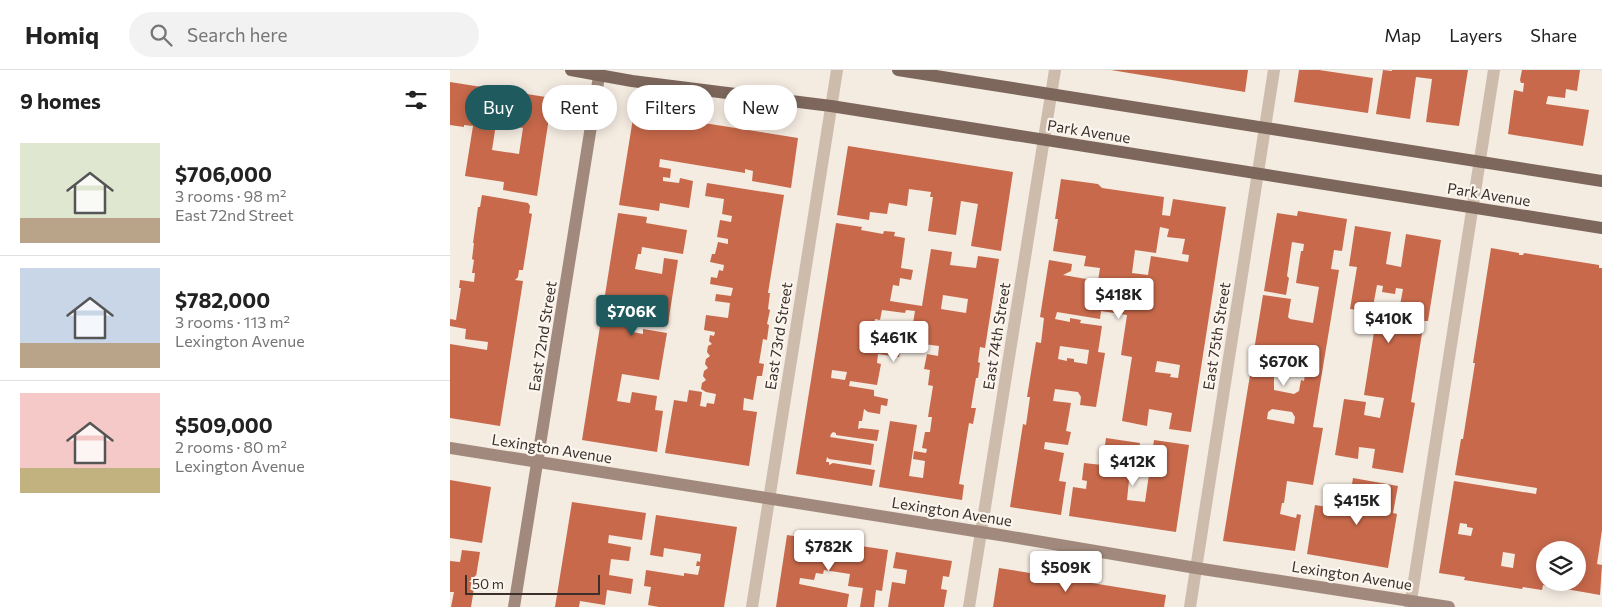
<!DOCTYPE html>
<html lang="en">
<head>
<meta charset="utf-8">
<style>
	:root { --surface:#fff; --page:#f2f2f2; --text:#222; --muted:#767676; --line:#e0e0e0; --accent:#1f5a5e }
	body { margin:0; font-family:Commissioner,sans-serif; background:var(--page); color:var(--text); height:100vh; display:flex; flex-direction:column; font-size:19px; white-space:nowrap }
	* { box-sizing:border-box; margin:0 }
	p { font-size:16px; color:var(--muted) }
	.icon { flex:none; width:28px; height:28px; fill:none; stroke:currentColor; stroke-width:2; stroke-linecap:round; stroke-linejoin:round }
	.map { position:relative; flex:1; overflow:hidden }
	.drawer { display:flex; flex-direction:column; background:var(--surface); width:450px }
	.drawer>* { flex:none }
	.banner { position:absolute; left:15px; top:15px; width:475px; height:45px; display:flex; gap:10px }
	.tools { position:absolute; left:1086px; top:471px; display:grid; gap:10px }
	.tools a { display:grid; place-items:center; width:50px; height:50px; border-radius:50%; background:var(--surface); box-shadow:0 2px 12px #0003; font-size:25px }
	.scale { position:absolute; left:15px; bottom:12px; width:135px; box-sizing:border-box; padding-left:5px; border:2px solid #3b302b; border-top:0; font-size:14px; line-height:18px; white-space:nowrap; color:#3b302b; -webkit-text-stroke:4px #fbf5ee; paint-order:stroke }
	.price { position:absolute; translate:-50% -42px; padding:0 11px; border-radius:5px; background:#fff; color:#222; font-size:16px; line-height:32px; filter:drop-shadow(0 1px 2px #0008) }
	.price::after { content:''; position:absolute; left:50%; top:30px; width:15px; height:11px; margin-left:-8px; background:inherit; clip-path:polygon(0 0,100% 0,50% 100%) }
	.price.selected { background:var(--accent); color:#fff }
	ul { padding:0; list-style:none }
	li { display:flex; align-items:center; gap:15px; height:125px; padding:0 20px }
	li+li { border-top:1px solid var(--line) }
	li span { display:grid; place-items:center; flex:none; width:140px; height:100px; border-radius:0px; color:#555 }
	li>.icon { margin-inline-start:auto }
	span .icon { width:60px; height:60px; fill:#fffc; stroke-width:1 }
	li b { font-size:21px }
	h2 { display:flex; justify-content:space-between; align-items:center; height:60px; padding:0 20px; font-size:21px }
	.tag { padding:0 18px; border-radius:22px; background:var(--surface); box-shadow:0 2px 12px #0003; font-size:18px; line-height:45px }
	.tag.selected { background:var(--accent); color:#fff }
	header { display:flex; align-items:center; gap:30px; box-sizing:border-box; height:70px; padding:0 25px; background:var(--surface); border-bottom:1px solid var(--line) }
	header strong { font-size:24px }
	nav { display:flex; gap:28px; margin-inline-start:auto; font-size:18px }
	.search { width:350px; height:45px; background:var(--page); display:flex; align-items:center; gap:12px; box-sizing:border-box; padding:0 18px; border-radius:28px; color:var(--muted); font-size:19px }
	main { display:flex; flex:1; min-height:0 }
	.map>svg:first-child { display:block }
	.building { fill:#c8694b; fill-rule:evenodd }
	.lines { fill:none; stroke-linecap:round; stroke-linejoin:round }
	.street { stroke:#cdbbac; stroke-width:12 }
	.secondary { stroke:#a18a7d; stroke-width:12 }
	.primary { stroke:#7d675c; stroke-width:12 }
	.labels { text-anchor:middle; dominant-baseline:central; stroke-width:4.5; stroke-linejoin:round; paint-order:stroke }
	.street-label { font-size:15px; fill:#3b302b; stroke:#fbf5ee }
</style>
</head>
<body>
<header>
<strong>Homiq</strong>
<div class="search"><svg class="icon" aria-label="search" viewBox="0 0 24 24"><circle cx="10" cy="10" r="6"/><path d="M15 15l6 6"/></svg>Search here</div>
<nav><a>Map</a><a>Layers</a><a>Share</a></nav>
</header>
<main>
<section class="drawer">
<h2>9 homes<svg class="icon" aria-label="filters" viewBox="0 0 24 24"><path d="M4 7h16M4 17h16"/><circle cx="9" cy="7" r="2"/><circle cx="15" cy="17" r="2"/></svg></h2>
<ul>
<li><span style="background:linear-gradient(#dfe7d0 75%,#b9a48a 0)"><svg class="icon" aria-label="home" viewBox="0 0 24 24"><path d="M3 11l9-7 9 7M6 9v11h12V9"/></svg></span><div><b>$706,000</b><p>3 rooms · 98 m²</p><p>East 72nd Street</p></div></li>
<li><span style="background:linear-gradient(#c9d6e8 75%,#b9a48a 0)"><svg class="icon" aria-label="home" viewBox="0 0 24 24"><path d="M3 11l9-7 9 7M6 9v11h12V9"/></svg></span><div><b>$782,000</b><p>3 rooms · 113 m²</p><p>Lexington Avenue</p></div></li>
<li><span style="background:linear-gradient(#f6c9c9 75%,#c2b280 0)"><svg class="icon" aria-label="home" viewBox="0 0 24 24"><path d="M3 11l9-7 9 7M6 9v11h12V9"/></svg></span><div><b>$509,000</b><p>2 rooms · 80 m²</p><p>Lexington Avenue</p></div></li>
</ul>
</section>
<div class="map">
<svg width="1152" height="537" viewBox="0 0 1152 537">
	<rect width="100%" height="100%" fill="#f4ebe1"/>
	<g class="building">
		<path d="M661,0H798L795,22Z"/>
		<path d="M849,0H869L923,8L918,43L844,32Z"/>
		<path d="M933,0L942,1V0H1018L1009,56L976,52L982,9L966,7L960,49L926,44Z"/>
		<path d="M1072,0H1130L1127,21L1116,19L1115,28L1098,26L1096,34L1139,40L1133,76L1058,64L1064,20L1073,22L1074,13H1071L1070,10Z"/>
		<path d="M0,12L102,28L87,126L53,120L54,112L15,106L23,56L14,55V57L0,55ZM46,54L73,58L69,84L42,80Z"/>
		<path d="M184,42L348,68L341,118L302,111L303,101L295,99V103L210,89L209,97L221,99L220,108L213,107V111L229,113L230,108L243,111L239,138L210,133L209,141L169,135Z"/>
		<path d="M398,76L563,102L551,181L521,176L528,134L511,131L506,165L478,161L483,127H480L481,122L459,119L457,136L439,133L437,144L420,142L419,150L387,145Z"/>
		<path d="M611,109L648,114L652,118L714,127L712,145L720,146L723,129L776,137L741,362L719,359L722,343L699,339L697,356L672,351L682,287L671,285L677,245L651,241L650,249L607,242L605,249L620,252V248L631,250L630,253L652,256L648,282L655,283L646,337L630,335L631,327L628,322L605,319L603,331L621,333L616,361L621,362L618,375L595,372L594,379L614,383L609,411L616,412L611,445L560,437L573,354L576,355L580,327H577L586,272L591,273L594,248L590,247L599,190L622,194L621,201L613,205L648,211L650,198L634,196L636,186L603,181L608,149H605ZM710,157L719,159L717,167L735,169L732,184L739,185L738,192L701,186L698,205L682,203L685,180L706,183ZM610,276L639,280L637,294L624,292V289L617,288V291L608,289ZM707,291L730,295L728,308L720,307L721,304L705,302Z"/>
		<path d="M257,113L334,125L318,223H320L318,239L320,240L317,254L319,255L317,270L313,269L309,293L314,294L312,306H307L303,330L294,328L293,340L307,342L299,396L215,383L224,330L237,332L239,320L252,322L250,336L256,337L257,333L264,334L266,324L256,322L251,319L252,313L256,310L253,306L254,301L258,298L255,294L256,289L260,286L257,282L258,276L262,274L259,271L260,265L264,266L265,262L254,260L256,245L278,248L280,233L265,231L266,224L281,226L283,218L260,214L261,207L267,208L269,200L273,201L274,195L260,192L262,184H265L268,172L278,174V169L267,167L270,150L281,152L282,146L272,144L274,129L255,126Z"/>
		<path d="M32,125L78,133L80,136L79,143L82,144L73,200H69L68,207L65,210L73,211L50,356L0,348V274L37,280L38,272L15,269L16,259L0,256V249L6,250L11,218H9L10,210L24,212L25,203H22L24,190L22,189L24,173H23L28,137H30Z"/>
		<path d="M848,141L897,149L892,181L884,180L881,199L889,200L863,357L873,358L863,415L837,411L834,433H832L830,444L846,448L847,444L851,445L845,481L773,471L813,225L841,229L838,247L840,249L863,253L869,217L846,213L851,181H853L854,174L842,172L837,206L839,208L836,225L814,221L827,143L847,146ZM834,287L857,291L854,311L851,310L849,321L844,324L824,320V306H829L831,289ZM822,339L842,342L845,347L844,354L817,349L818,342Z"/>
		<path d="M168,143L197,147L196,153L237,160L233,184L192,177L191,184H188L185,199L212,204L214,188L228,190L218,254L204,252L207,239L180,235L178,248L185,249L183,262L193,264V259L217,263L209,310L172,304L167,331L180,333L182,322L207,326L205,340L213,341L207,382L132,370Z"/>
		<path d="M386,153L412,157L411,160L433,164L434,161L445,162L444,166L455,168L451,198L463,200L461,210L450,208L449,216L443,215L440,231L472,236L481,179L502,182L500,195L526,198L528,186L549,189L535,278L530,277L528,292L530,293L528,308H526L521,338H526L523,354L519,353L509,414L514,415L512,430L429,417L440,351L467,355L459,406L473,408L475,391L463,389L464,381L476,383L477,379L472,378L475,362H480L482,347H478L483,316L478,315L480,300L474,299L477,284L488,286L489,276L473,274L474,268L461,266L465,241L456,240L455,243L432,240L430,250L425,249L421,272L451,276L449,287L428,284L427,293L431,294L427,315L400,311L399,316L424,320V326L438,329L437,336L431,335L430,344L418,342L414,339L412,351H409L408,359L411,358L429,360L427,371L386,365V363L383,362L381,364L380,367L424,374L421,395L379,389L377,387L376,392H379V395L383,393L425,400L422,416L346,404ZM493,225L518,229L516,243L491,239ZM382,300L397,302L395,310L381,308Z"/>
		<path d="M905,156L941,162L936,194L951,197L956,164L991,170L978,251H974L961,332L965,333L953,403L922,398L925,379L909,377L908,389L885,385L894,329L916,332L914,345L930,348L934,328L914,325L927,243L948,246L953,219L946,218L945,224L932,222L933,216L927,215L922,242L900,239L907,197L899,196Z"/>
		<path d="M1041,178L1069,183V185H1073L1074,183L1149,195V198H1152V460L1147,494L1152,495L1150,525L1093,515L1092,520L1073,517L1072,519L1014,510L1015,507L989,503L1004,411L1086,424L1087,418L1005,405L1011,369H1013L1025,293H1023ZM1010,453L1017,454V457L1023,458L1021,466L1008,464ZM1095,480H1128V512H1095ZM1053,482L1065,484L1063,498L1051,496Z"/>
		<path d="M656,368L690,373L683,411L679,410L677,430L695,432L704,370L739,375L726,462L619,446L623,417L636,419L637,411L632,410L634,393L652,395Z"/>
		<path d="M903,408L948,416L943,443L947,444L938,498L857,484L865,435L883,438V435L898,438Z"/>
		<path d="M0,410L41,417L32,473L0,468Z"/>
		<path d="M122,432L196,443L192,470L159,465L158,473L181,477L179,491L161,489L159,505L183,509L181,524L157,520L155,535L130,531L129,537H105Z"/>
		<path d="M206,445L287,457L274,537H209L198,535L201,517L194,516L196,500L234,506V503L248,505L250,496H246L247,491L250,492L251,484L214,478L213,487L200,485Z"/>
		<path d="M337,465L438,480L432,521L426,520L424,537H410L413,518L398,516L400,504L374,500L373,504L366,503L364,510L350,508L349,514L399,524L397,537H326Z"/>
		<path d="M12,480L30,482L21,537H1L4,522H0V491L10,492Z"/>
		<path d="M446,482L502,491L499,507L493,506L491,519L497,520L494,537H438L442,512L455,514L457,500L443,498Z"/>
		<path d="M549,498L716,525L714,537H543Z"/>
	</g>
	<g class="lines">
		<g class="street">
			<path d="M302,537L387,0"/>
			<path d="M519,537L605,0"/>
			<path d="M740,537L824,0"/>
			<path d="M960,537L1044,0"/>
		</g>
		<g class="secondary">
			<path d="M0,378L550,465L746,498L999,537"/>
			<path d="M64,537L150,0"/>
		</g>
		<g class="primary">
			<path d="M121,0L182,11L381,36L1152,158"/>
			<path d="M448,0L1152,111"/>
		</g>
	</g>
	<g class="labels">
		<g class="street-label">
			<text transform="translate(639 61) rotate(9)">Park Avenue</text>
			<text transform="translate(1039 124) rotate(9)">Park Avenue</text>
			<text transform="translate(92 266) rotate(-81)">East 72nd Street</text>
			<text transform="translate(328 266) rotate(-81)">East 73rd Street</text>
			<text transform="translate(546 266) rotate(-81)">East 74th Street</text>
			<text transform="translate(766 266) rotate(-81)">East 75th Street</text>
			<text transform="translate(102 378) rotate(9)">Lexington Avenue</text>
			<text transform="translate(502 441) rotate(9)">Lexington Avenue</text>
			<text transform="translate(902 505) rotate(9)">Lexington Avenue</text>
		</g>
	</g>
</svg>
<div class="tools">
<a><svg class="icon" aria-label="layers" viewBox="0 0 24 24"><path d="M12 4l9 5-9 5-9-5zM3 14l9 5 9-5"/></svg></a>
</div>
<div class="scale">50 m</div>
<b class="price" style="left:669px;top:250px">$418K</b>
<b class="price selected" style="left:182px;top:267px">$706K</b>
<b class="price" style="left:939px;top:274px">$410K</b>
<b class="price" style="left:444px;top:293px">$461K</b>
<b class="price" style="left:834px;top:317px">$670K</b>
<b class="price" style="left:683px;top:417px">$412K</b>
<b class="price" style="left:907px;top:456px">$415K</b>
<b class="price" style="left:379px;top:502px">$782K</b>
<b class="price" style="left:616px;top:523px">$509K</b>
<div class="banner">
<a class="tag selected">Buy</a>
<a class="tag">Rent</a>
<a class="tag">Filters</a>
<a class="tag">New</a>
</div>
</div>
</main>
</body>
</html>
